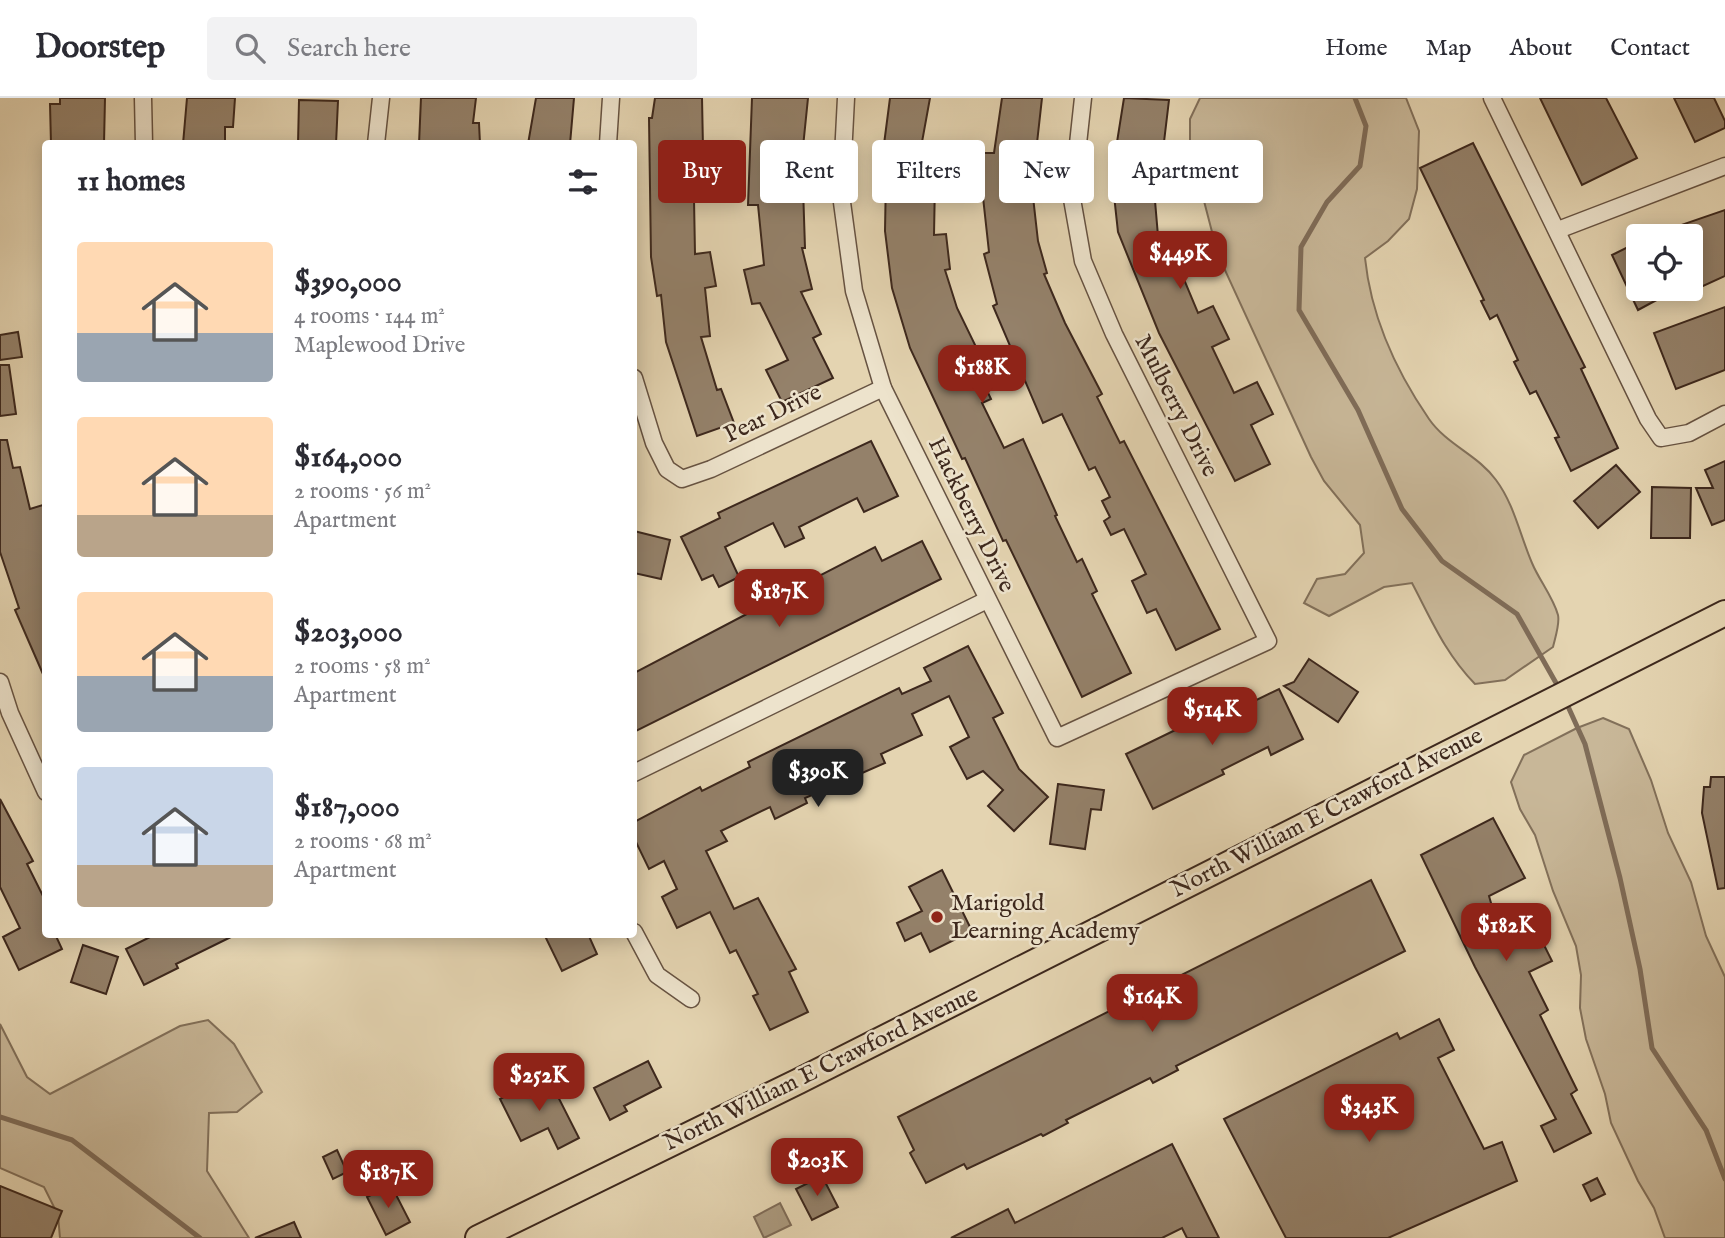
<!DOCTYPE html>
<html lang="en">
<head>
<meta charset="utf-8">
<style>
	:root { --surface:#fff; --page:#f2f2f3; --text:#2b2b33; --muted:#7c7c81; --line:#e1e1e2; --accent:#8f2418 }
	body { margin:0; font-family:"IM FELL English",serif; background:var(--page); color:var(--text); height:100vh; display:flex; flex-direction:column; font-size:26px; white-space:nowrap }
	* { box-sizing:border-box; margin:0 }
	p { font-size:23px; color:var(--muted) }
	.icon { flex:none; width:38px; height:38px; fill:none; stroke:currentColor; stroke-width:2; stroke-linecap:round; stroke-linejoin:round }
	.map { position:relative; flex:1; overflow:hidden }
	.panel { position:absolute; left:42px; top:42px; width:595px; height:798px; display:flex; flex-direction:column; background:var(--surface); border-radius:7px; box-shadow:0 4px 18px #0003 }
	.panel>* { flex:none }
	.hud { position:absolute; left:658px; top:42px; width:665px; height:63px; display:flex; gap:14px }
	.fabs { position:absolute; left:1626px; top:126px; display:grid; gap:14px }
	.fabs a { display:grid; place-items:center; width:77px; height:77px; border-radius:7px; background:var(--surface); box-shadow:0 4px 18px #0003; font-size:35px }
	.price { position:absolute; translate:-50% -60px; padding:0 16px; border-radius:14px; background:var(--accent); color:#fff; font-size:23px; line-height:46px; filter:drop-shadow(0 2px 4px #0008) }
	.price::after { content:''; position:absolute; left:50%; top:42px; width:21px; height:16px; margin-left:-10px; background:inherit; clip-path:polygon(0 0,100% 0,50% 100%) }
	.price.selected { background:#222; color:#fff }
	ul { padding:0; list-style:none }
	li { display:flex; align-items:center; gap:21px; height:175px; padding:0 35px }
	li span { display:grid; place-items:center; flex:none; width:196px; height:140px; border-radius:7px; color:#555 }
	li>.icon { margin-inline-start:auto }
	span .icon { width:84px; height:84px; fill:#fffc; stroke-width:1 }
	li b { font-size:30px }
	h2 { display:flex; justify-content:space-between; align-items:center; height:84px; padding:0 35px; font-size:30px }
	.tag { padding:0 24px; border-radius:7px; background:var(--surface); box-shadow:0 4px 18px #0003; font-size:24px; line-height:63px }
	.tag.selected { background:var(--accent); color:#fff }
	header { display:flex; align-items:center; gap:42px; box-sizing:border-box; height:98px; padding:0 35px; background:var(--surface); border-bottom:2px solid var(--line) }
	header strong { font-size:33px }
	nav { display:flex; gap:38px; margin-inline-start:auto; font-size:24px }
	.search { width:490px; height:63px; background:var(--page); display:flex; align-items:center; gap:18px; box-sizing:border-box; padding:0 24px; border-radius:7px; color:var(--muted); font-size:26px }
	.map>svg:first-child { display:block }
	.green { fill:#c8b798; stroke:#82705a; stroke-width:2 }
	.water { fill:#ab9a7f; stroke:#7f6c58; stroke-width:2 }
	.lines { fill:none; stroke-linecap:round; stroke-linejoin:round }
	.stream { stroke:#7f6c58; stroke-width:5 }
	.building { fill:#94816a; stroke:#3d281d; stroke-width:2 }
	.minor-casing { stroke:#675342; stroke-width:19 }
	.primary-casing { stroke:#3d281d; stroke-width:28 }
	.minor { stroke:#ede3cc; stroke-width:16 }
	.primary { stroke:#e4d4b1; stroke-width:24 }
	.poi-dot { fill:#8f2418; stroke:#ede3cc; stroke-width:2.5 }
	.labels { text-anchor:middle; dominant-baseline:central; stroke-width:5; stroke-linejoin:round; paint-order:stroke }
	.street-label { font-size:24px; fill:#3d281d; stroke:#ede3cc }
	.poi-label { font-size:24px; fill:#3d281d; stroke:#ede3cc; text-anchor:start }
</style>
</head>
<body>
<header>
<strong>Doorstep</strong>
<div class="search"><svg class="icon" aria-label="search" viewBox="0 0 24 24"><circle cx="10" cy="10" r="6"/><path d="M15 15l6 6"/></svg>Search here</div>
<nav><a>Home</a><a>Map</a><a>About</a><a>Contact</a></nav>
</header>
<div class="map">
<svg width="1725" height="1140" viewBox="0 0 1725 1140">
	<rect width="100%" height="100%" fill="#e4d4b1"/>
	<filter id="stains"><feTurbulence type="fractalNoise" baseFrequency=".00286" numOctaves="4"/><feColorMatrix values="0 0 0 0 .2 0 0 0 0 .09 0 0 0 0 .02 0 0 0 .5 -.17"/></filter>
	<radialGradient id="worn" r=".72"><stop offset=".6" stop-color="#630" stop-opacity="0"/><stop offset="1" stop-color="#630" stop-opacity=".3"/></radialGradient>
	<g class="green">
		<path d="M1200,0H1406L1419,33L1417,91L1409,121L1388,143L1365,160C1371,218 1396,273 1429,321C1447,347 1478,357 1496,382C1514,406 1520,437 1532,465C1539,482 1553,499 1558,517C1560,526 1555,540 1553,549L1505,582L1475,586C1445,555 1432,523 1412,485L1384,489L1329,518L1304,505L1317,481L1345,476L1364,455L1360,427L1324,383L1311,359L1218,157L1190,49V21Z"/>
		<path d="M1603,620L1629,631L1651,682L1668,735L1691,784L1706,838L1725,879V1140H1665L1654,1110L1638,1083L1611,1025L1605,996L1586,941L1580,910L1581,877L1576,848L1553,793L1535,737L1520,711L1511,684L1524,657L1577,630Z"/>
		<path d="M208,922L234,946L262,994L237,1014L209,1015L207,1073L249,1140H60L58,1117L44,1089L0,1070V926L27,979L50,996L180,928Z"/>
	</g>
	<path class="water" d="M780,1105L791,1127L764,1140L754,1119Z"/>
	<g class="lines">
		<g class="stream">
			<path d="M1355,0L1366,28L1360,68L1327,104L1301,149L1299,212L1358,312L1402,411L1442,463L1517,516L1560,592"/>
			<path d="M1566,604L1585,646L1620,780L1640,871L1652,950L1706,1032L1725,1081"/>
			<path d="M0,1019L72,1042L200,1140"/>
		</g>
	</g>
	<g class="building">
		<path d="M60,0H105L104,46H51L50,6H60Z"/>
		<path d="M187,0H235L233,29H225V46H183Z"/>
		<path d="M421,0H476L473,25H479L480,46H419Z"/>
		<path d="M536,0H574L570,46H528Z"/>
		<path d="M655,0H702L704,101H694L695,156L710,154L716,188L705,190L710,238L701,239L717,292L721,291L734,325L697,338L666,244L661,197L657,198L651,159L649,20H652Z"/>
		<path d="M752,0H808L802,59L805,150H802L812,191L801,194L821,236L813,240L833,280L782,304L766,272L788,262L760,205L752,206L744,172L764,167L758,107H748Z"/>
		<path d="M890,0H930L922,44L944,46L940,83H935L934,137L946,136L950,171L945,172L957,210L978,253L970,257L991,301L982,305L1004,350L1023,341L1057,417L1055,418L1077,464L1082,461L1097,493L1092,496L1131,575L1082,599L1006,442L1003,443L965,360L962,361L910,250L892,190L885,133L886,78L880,77Z"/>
		<path d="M1002,0H1042L1032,90L1038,143L1047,175L1044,176L1065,225L1102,296L1097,299L1120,345L1124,343L1220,531L1176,552L1156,511L1147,515L1132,483L1146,476L1124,431L1111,437L1104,423L1110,419L1102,403L1110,399L1095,369L1089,372L1062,316L1043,325L993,208L997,206L984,156L989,154L982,90H978L977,55H994Z"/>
		<path d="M1124,0L1169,2L1164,44H1178V68H1164V79H1153L1158,138L1165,136L1198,215L1213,208L1229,241L1212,249L1234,295L1257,284L1273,316L1251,327L1270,366L1235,383L1159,235L1118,134L1114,97H1117V44Z"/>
		<path d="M1540,0H1606L1637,60L1582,87Z"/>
		<path d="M1674,0H1714L1725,23V30L1695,44Z"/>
		<path d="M299,2L338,3L336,46H298Z"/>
		<path d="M1473,45L1585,269L1581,271L1618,350L1571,373L1555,340L1559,339L1536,293L1530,296L1514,264L1518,262L1497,217L1490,221L1481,203L1484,202L1420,70Z"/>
		<path d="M1725,112V178L1690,194V138H1656L1655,136Z"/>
		<path d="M1638,144V191H1677L1638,212L1612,157Z"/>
		<path d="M1725,209V272L1676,291L1654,235Z"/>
		<path d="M18,234L22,259L0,262V237Z"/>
		<path d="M0,267H9L16,316L0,318Z"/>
		<path d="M0,342H7L13,370L20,369L30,411L46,406V583L15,512L19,510L0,454Z"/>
		<path d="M871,343L898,398L864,414L857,400L799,429L804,440L785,449L773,425L725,449L739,479L719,489L713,477L702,482L681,439L720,420L718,415Z"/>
		<path d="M1725,363V422L1712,427L1696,390H1713L1705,372Z"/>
		<path d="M1616,367L1640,394L1598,430L1574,403Z"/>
		<path d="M1652,389L1691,390L1690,440H1651Z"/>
		<path d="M634,433L670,442L661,481L634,475Z"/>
		<path d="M922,443L941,481L634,634V575L762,508L759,503L792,487L794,491L875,449L882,463Z"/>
		<path d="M968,548L1003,615L993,620L1019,671L1048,699L1014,733L988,708L1003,692L983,673L967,681L950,649L969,639L949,598L912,616L922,637L881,656L885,665L805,700L807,705L775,721L770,709L721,733L727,743L706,753L734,811L758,800L796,871L789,874L808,914L770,932L753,898L758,896L736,852L730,855L710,814L677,830L662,799L677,791L664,763L649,771L634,740V724L700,689L702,693L750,669L748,664L899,590L902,596L931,583L924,570Z"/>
		<path d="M1309,561L1358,594L1338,624L1284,588L1294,584Z"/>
		<path d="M1279,591L1303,641L1271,657L1268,649L1222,672L1224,676L1153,711L1126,656L1237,602L1240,610Z"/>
		<path d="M1711,679H1725V790L1718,791L1702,715L1704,689H1710Z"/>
		<path d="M1058,686L1104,692L1101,712L1091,711L1085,751L1050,746Z"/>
		<path d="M0,701L33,763L27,766L46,804V836H55L62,851L19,872L3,839L20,830L0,789Z"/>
		<path d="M1493,720L1525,780L1489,798L1493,812L1512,850L1539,837L1552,863L1529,874L1548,912L1540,917L1577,992L1571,996L1591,1035L1554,1054L1541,1028L1556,1021L1475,869L1421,757Z"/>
		<path d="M942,772L972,833L930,854L921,835L905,843L897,825L922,813L909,789Z"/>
		<path d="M1371,782L1405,853L1176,968L1178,972L1153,985L1150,980L1066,1022L1068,1025L1043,1038L1041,1036L967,1071L964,1066L926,1085L910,1055L914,1052L898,1019Z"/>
		<path d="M156,836H237L176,866L178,870L144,887L126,851Z"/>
		<path d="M544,836H588L597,856L562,873Z"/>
		<path d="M83,847L118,859L106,896L71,884Z"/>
		<path d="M1439,921L1454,952L1438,960L1484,1051L1502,1044L1517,1083L1388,1140H1286L1224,1021L1397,935L1400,941Z"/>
		<path d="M648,963L661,989L624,1008L627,1013L610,1022L594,990Z"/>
		<path d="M547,977L579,1040L558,1051L548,1030L521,1043L500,1001Z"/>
		<path d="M1172,1046L1219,1140H1187L1182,1130L1162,1140H951L1008,1111L1015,1125Z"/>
		<path d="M337,1052L347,1074L333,1081L323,1059Z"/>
		<path d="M822,1078L838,1109L812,1122L796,1091Z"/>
		<path d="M1597,1080L1605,1096L1591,1103L1583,1087Z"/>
		<path d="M391,1087L410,1124L386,1137L367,1099Z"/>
		<path d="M0,1088L62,1113L51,1140H0Z"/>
		<path d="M294,1124L301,1140H255Z"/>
	</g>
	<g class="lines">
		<g class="minor-casing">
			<g id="minor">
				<path d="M143,0L144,46"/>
				<path d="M846,0L841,97L854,193L883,290L1057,640L1268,543L1114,236L1083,163L1072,101L1083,0"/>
				<path d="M1492,0L1648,321L1661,340L1689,335L1725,316"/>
				<path d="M376,46L381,0"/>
				<path d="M608,46L611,0"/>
				<path d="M1558,132L1725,68"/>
				<path d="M634,280L654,345L667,371L682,381L711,371L883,290"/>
				<path d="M0,584L10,615L46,694"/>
				<path d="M634,675L987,502"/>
				<path d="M634,834L657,877L691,901"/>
			</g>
		</g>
		<g class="primary-casing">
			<path id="primary" d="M478,1140L799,983L1725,515"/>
		</g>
		<use href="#minor" class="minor"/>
		<use href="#primary" class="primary"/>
	</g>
	<circle class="poi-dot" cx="937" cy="819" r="7"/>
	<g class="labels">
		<g class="street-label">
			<text transform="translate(1176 308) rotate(63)">Mulberry Drive</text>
			<text transform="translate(773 316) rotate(-26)">Pear Drive</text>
			<text transform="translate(971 417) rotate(64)">Hackberry Drive</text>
			<text transform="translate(1327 715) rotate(-27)">North William E Crawford Avenue</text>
			<text transform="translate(821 971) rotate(-26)">North William E Crawford Avenue</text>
		</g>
		<g class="poi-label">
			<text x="951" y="805">Marigold<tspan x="951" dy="28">Learning Academy</tspan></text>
		</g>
	</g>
	<rect width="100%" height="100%" filter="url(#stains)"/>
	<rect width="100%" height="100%" fill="url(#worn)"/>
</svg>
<div class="fabs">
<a><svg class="icon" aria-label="locate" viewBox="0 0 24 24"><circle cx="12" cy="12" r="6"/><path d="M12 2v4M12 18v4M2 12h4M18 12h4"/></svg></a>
</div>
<b class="price" style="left:1180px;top:193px">$449K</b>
<b class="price" style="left:982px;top:307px">$188K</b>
<b class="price" style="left:779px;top:531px">$187K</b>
<b class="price" style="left:1212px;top:649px">$514K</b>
<b class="price selected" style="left:818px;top:711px">$390K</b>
<b class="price" style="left:1506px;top:865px">$182K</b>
<b class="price" style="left:1152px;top:936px">$164K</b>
<b class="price" style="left:539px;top:1015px">$252K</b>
<b class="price" style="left:1369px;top:1046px">$343K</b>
<b class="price" style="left:817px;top:1100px">$203K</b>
<b class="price" style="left:388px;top:1112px">$187K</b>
<div class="hud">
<a class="tag selected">Buy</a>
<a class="tag">Rent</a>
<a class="tag">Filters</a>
<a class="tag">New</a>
<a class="tag">Apartment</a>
</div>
<section class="panel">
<h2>11 homes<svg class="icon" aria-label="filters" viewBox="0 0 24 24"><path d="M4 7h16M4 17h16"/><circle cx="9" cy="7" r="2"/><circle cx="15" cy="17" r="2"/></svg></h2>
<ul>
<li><span style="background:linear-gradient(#ffd9b3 65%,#9aa5b1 0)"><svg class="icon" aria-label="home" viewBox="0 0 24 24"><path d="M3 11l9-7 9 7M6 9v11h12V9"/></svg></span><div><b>$390,000</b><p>4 rooms · 144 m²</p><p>Maplewood Drive</p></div></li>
<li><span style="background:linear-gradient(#ffd9b3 70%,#b9a48a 0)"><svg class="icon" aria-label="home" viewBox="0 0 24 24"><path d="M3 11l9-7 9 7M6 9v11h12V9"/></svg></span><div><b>$164,000</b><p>2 rooms · 56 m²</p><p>Apartment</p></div></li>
<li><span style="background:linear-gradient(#ffd9b3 60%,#9aa5b1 0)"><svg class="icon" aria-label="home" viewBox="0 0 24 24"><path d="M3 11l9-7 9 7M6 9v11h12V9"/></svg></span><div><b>$203,000</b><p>2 rooms · 58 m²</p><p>Apartment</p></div></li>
<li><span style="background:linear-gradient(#c9d6e8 70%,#b9a48a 0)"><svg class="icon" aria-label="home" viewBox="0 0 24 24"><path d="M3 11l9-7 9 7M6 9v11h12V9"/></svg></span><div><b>$187,000</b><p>2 rooms · 68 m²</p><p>Apartment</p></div></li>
</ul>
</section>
</div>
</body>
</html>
